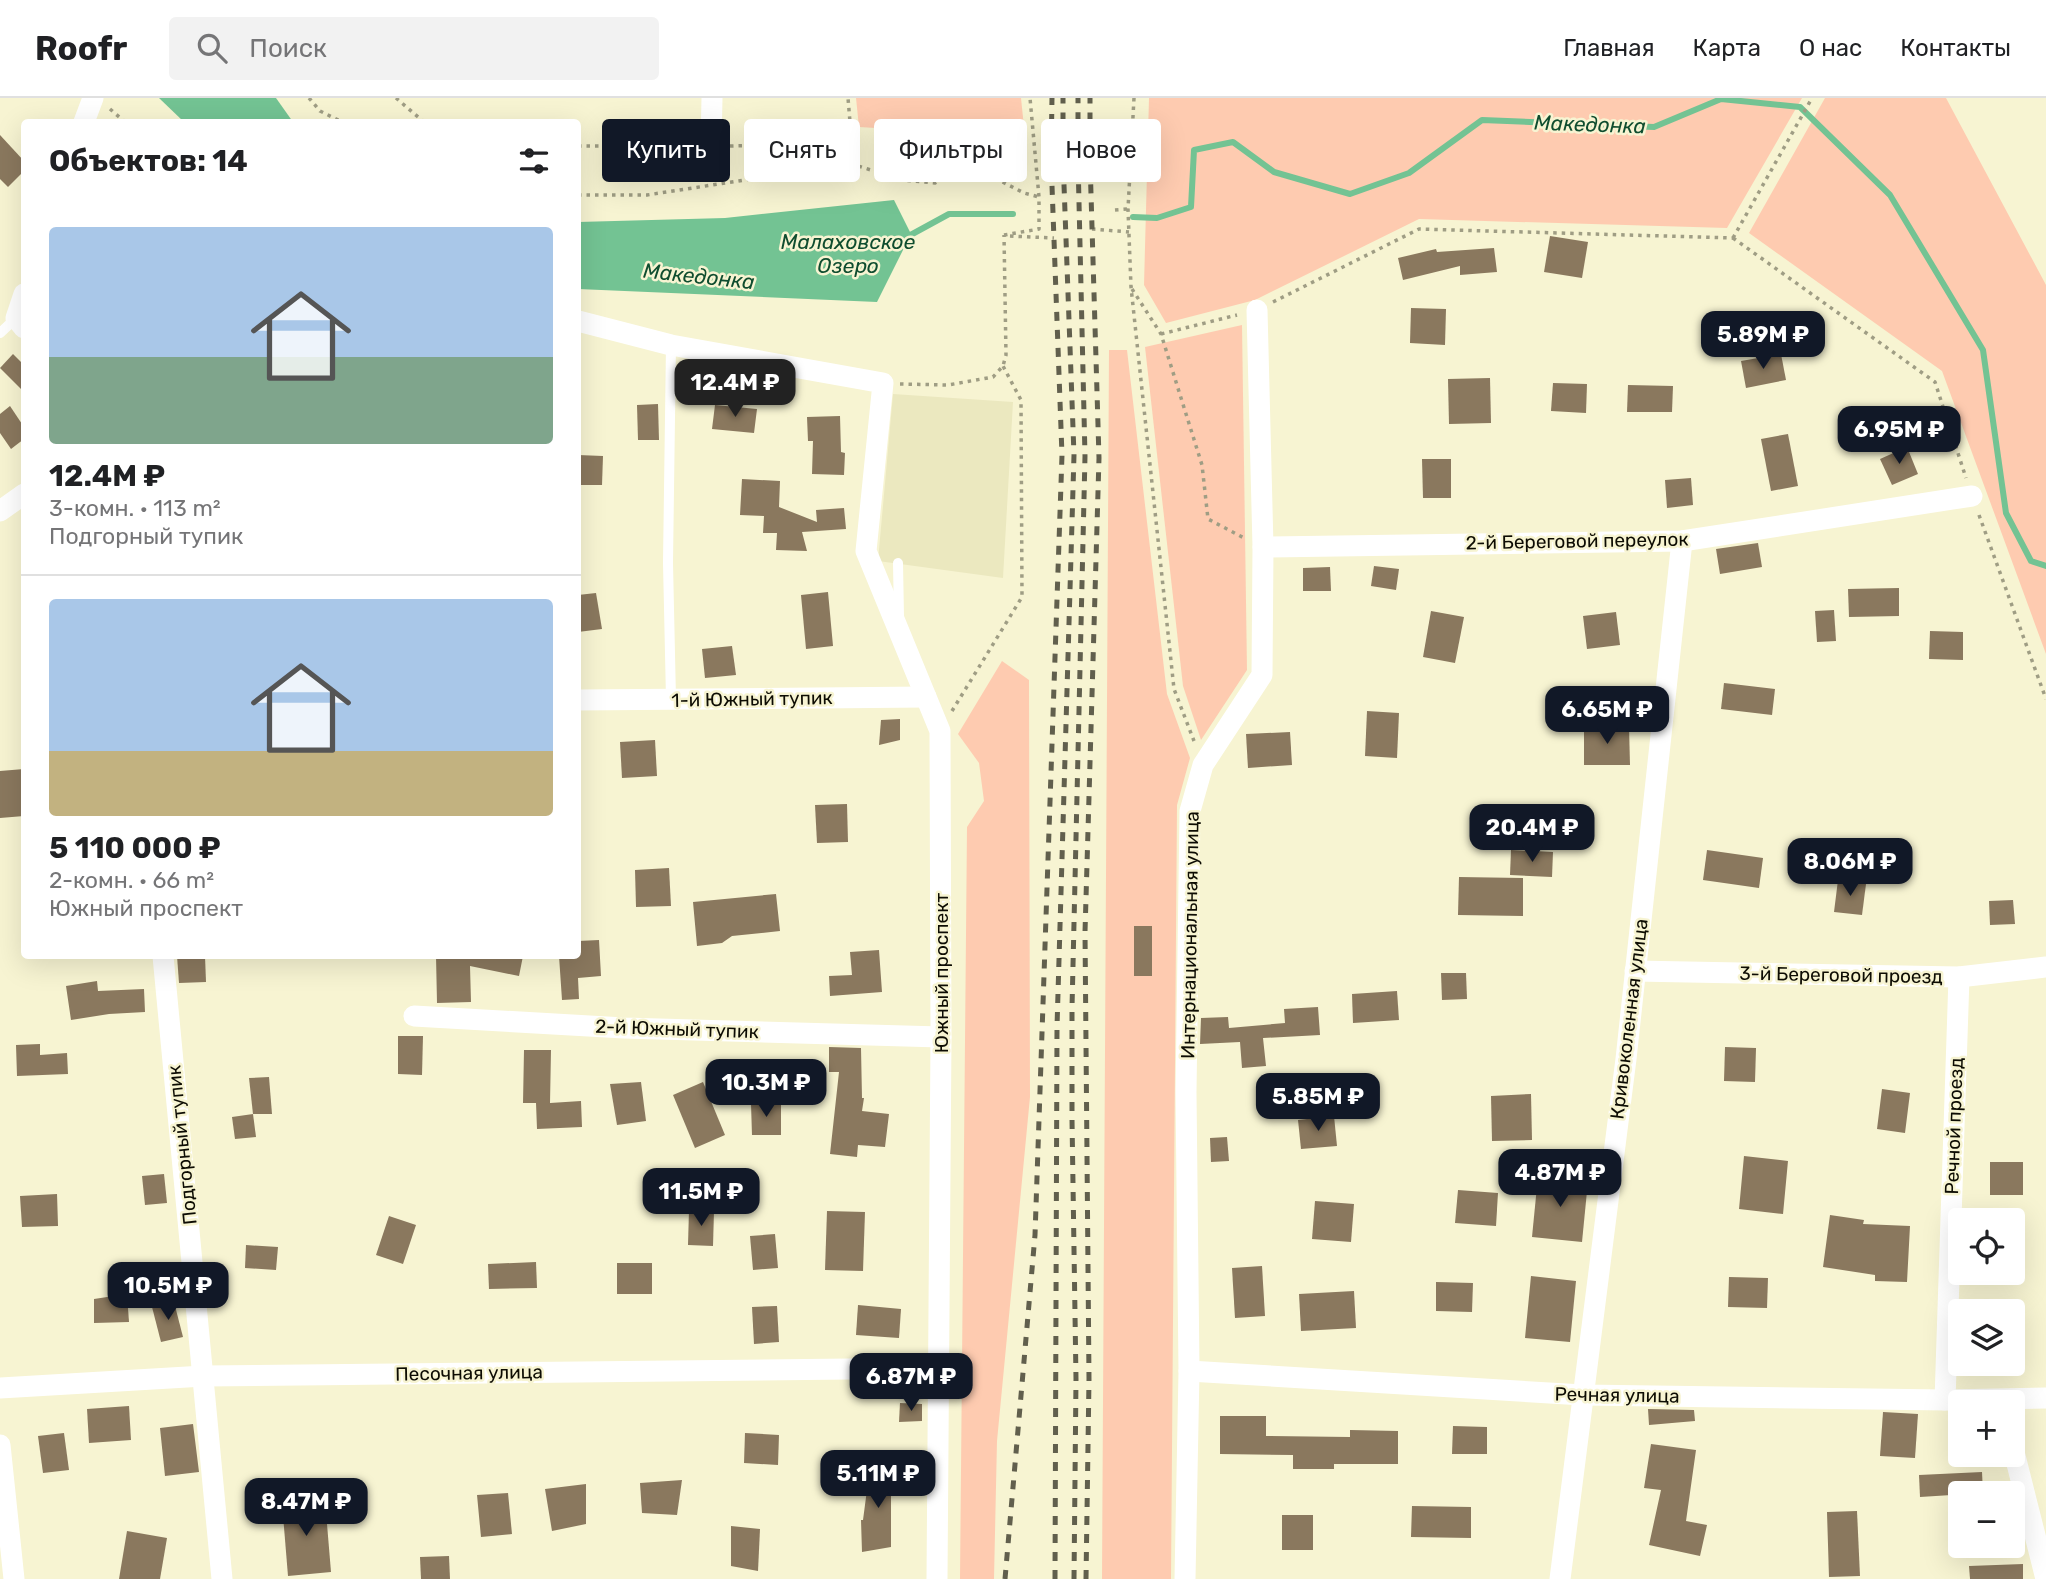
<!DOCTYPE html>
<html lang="ru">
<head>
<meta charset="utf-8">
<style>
	:root { --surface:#fff; --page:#f2f2f2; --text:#202124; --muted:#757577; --line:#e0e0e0; --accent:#111827 }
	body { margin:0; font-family:Rubik,sans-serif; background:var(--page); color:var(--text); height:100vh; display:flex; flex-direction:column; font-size:26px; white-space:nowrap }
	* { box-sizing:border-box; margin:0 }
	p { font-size:23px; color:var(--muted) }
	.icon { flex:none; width:38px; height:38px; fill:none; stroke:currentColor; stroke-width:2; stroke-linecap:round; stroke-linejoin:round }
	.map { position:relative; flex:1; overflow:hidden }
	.panel { position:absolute; left:21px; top:21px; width:560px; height:840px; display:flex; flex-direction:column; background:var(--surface); border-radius:7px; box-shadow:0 7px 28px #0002 }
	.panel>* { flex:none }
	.guide { position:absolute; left:602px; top:21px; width:665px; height:63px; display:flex; gap:14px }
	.fabs { position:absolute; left:1948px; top:1110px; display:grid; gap:14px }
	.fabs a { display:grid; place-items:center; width:77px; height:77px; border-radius:7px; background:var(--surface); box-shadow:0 7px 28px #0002; font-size:35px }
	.price { position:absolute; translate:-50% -60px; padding:0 16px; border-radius:14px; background:var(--accent); color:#fff; font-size:23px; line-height:46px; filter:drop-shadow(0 2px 4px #0008) }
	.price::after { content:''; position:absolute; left:50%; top:42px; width:21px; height:16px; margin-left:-10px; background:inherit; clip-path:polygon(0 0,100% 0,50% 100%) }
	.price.selected { background:#222; color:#fff }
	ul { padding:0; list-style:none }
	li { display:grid; align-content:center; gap:14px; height:371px; padding:0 28px }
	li+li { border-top:2px solid var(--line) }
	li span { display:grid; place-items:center; height:217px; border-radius:7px; color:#555 }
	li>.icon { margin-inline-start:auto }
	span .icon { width:126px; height:126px; fill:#fffc; stroke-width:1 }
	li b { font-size:30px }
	h2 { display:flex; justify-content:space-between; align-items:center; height:84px; padding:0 28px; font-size:30px }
	.pill { padding:0 24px; border-radius:7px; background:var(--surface); box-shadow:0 7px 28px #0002; font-size:24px; line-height:63px }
	.pill.selected { background:var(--accent); color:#fff }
	header { display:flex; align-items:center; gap:42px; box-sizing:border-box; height:98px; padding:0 35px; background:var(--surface); border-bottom:2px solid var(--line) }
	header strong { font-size:33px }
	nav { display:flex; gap:38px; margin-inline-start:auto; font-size:24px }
	.search { width:490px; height:63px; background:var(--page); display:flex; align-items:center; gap:18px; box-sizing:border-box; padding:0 24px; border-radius:7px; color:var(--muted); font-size:26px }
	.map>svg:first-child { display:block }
	.built { fill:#ebe8bf }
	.green { fill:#fecbb0 }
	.water { fill:#73c393 }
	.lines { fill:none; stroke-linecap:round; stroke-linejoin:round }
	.stream { stroke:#73c393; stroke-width:6 }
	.building { fill:#8a785e }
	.path { stroke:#9f9d84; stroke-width:3.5; stroke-dasharray:3.5 5; stroke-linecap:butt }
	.service { stroke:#fff; stroke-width:10 }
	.minor { stroke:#fff; stroke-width:21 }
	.rail { stroke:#615f4d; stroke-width:5; stroke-dasharray:9 9; stroke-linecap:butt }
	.labels { text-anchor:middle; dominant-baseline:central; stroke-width:5; stroke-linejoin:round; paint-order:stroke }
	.street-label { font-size:19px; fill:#0d0c03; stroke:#f7f4d2 }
	.water-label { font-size:21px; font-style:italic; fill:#0f4d2f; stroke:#f7f4d2 }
</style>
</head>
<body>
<header>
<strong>Roofr</strong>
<div class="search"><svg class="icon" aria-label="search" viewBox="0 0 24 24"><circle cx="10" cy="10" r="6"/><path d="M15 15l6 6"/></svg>Поиск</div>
<nav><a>Главная</a><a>Карта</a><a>О нас</a><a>Контакты</a></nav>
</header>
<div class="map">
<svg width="2046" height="1481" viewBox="0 0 2046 1481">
	<rect width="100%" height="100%" fill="#f7f4d2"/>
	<path class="built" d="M893,296L1013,304L1003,480L878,463Z"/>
	<g class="green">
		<path d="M856,0H1021L1025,39L859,29Z"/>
		<path d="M1149,0H1802L1727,130L1419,121L1255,202L1166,225L1144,187Z"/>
		<path d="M1825,0H1946L2046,187V556L1942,273L1749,135Z"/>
		<path d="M1242,227L1247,572L1201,642L1183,588L1145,249Z"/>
		<path d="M1109,252H1127L1167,596L1190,660L1177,707L1171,1481H1102Z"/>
		<path d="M1002,563L1029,582L1030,999L997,1343L994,1481H960L967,729L984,703L979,665L958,636Z"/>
	</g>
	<g class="water">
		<path d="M159,0H276L293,24H184Z"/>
		<path d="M894,102L911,136L877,204L578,191V124L725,120Z"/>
	</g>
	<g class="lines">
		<g class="stream">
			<path d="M1133,119L1157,120L1191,109L1194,52L1233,44L1274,74L1350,96L1409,75L1482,22L1654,29L1721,1L1800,9L1890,97L1983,252L2006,415L2031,463L2046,468"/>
			<path d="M905,140L949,116H1013"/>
		</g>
	</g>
	<g class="building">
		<path d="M0,37L24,63V73L8,89L0,81Z"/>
		<path d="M1550,138L1588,144L1582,180L1544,174Z"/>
		<path d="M1494,150L1497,174L1460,177V168L1403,182L1398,160L1436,151L1437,154Z"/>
		<path d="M1411,210L1446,211L1445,247L1410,245Z"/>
		<path d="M13,256L24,267V294L0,270Z"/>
		<path d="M1781,256L1786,282L1746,290L1741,263Z"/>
		<path d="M1490,280L1491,325L1449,326L1448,281Z"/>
		<path d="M1553,285L1587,286L1586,315L1551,313Z"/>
		<path d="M1628,287L1673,288L1672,314H1627Z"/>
		<path d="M658,306L659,342H638L637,307Z"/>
		<path d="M715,307L757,311L754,335L712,331Z"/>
		<path d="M10,308L24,329V341L11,351L0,335V316Z"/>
		<path d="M840,318L841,354L845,355L844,377L812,376L813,343H808L807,319Z"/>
		<path d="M1788,336L1798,388L1771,393L1761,341Z"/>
		<path d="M1907,349L1918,376L1892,387L1880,361Z"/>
		<path d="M578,357L603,358L602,387H578Z"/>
		<path d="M1422,361H1451V400H1423Z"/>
		<path d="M1691,380L1693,407L1667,410L1665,382Z"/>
		<path d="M742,381L780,383L779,409L817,424L816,412L844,410L846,431L802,434L807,453L776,452L777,435H763L764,418L740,417Z"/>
		<path d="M1758,445L1762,469L1720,476L1716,451Z"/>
		<path d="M1374,468L1399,471L1396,492L1371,488Z"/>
		<path d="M1330,469L1331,493H1303V470Z"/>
		<path d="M1899,490V518L1849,519L1848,491Z"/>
		<path d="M828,494L833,548L806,551L801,497Z"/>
		<path d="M596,495L602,531L578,534V497Z"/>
		<path d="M1834,512L1836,543L1817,544L1815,513Z"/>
		<path d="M1431,513L1464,519L1455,565L1423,559Z"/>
		<path d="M1616,514L1620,547L1587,551L1583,518Z"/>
		<path d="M1930,533L1963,534V562L1929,561Z"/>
		<path d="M732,548L736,577L705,580L702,551Z"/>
		<path d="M1724,585L1775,591L1772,617L1721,611Z"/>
		<path d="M1367,613L1399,615L1397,660L1365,658Z"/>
		<path d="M900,621V642L879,647L881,622Z"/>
		<path d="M1629,628L1630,667H1584V629Z"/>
		<path d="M1290,634L1292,667L1248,670L1246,636Z"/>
		<path d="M655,642L657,678L622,680L620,644Z"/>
		<path d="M24,671V718L0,720V673Z"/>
		<path d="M847,706L848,744L817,745L815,707Z"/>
		<path d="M1483,714L1518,715L1517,739L1482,738Z"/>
		<path d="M1511,752L1553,754L1552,779L1510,777Z"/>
		<path d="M1707,752L1763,760L1759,790L1703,782Z"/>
		<path d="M669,770L671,808L636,809L635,772Z"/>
		<path d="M1459,779L1523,780V818L1458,817Z"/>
		<path d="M1838,782L1866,786L1862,817L1834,814Z"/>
		<path d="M776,796L780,833L732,838L722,845L697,848L693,804Z"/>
		<path d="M2013,802L2015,826L1990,827L1989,803Z"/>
		<rect x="1134" y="828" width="18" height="50"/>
		<path d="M599,842L601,878L578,880L579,901L562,902L559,858H578V843Z"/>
		<path d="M879,852L882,894L830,898L829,878L852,877L850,854Z"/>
		<path d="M177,858H205L206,884L179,885Z"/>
		<path d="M436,858H523L519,878L470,868L471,904L437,905Z"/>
		<path d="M1441,875H1466L1467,901L1442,902Z"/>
		<path d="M97,883L98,893L144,891L145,914L109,916L71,922L66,888Z"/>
		<path d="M1397,893L1399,922L1353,925L1352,896Z"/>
		<path d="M1318,909L1320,937L1263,940L1266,968L1242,970L1240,944L1200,946L1201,920L1228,919L1229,930L1285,925L1284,911Z"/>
		<path d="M398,938H423L422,977L398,976Z"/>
		<path d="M40,946V957L67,955L68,976L17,978L16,947Z"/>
		<path d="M829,949L861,950L862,1000H864L862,1013L889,1016L885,1049L858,1047L857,1059L830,1056L839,974H829Z"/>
		<path d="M1725,949L1756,950L1755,984L1724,983Z"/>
		<path d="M524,952H551L550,1005L581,1003L582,1029L537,1031L536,1005H523Z"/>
		<path d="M269,979L272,1016H253L249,980Z"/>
		<path d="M641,984L646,1023L617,1027L610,986Z"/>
		<path d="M703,984L725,1037L695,1050L673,997Z"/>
		<path d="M1882,991L1910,995L1905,1035L1877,1031Z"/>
		<path d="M1531,996L1532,1042L1492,1043L1491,998Z"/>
		<path d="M751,1006H781V1037H752Z"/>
		<path d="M253,1016L256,1039L235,1041L232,1019Z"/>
		<path d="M1334,1018L1337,1048L1301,1051L1298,1022Z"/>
		<path d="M1227,1039L1229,1063L1211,1064L1210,1040Z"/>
		<path d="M1744,1058L1788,1063L1783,1116L1739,1111Z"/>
		<rect x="1990" y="1064" width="33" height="33"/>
		<path d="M164,1076L167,1105L145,1107L142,1078Z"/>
		<path d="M1538,1078L1588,1083L1582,1144L1532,1139Z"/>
		<path d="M1458,1092L1498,1095L1496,1128L1455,1125Z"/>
		<path d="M57,1096L58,1128L22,1129L20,1098Z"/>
		<path d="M1315,1103L1354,1106L1351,1144L1312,1141Z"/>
		<path d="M689,1112L714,1113L713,1148L688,1147Z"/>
		<path d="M827,1113L865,1114L863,1173L825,1172Z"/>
		<path d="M1830,1117L1864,1122L1863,1126L1910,1128L1907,1184L1875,1183V1177L1823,1169Z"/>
		<path d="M389,1118L416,1127L403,1166L376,1157Z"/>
		<path d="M775,1136L778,1170L753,1172L750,1138Z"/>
		<path d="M246,1147L278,1149L276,1172L245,1170Z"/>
		<path d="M536,1164L537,1190L489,1191L488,1166Z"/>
		<rect x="617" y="1165" width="35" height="31"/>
		<path d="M1262,1168L1265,1218L1235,1220L1232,1170Z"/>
		<path d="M1531,1178L1576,1183L1570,1244L1525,1240Z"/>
		<path d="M1729,1179L1768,1180L1767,1210L1728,1209Z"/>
		<path d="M1436,1184L1473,1185L1472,1214L1436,1213Z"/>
		<path d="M1354,1193L1356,1230L1301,1233L1299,1196Z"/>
		<path d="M127,1196L129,1224L94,1225V1201Z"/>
		<path d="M174,1204L183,1239L161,1244L152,1209Z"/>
		<path d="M858,1207L901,1211L899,1240L856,1237Z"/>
		<path d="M777,1208L779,1244L754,1246L752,1209Z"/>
		<path d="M900,1305L922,1306V1323L899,1324Z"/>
		<path d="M129,1308L131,1342L89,1345L87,1311Z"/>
		<path d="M1648,1311L1694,1312L1695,1323L1649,1327Z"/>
		<path d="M1883,1314L1918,1316L1915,1360L1880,1358Z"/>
		<path d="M1220,1318H1266V1338L1350,1339V1332L1398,1333V1366H1334V1371H1293V1357L1220,1356Z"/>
		<path d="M193,1326L199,1374L165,1378L160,1330Z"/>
		<path d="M1453,1328L1487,1329V1356H1452Z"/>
		<path d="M64,1335L69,1372L43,1375L38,1338Z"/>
		<path d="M745,1335L779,1337L778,1367L744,1365Z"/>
		<path d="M1651,1346L1696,1352L1686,1423L1707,1427L1700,1458L1649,1447L1661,1392L1644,1390Z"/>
		<path d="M870,1369L894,1370V1397H891V1449L862,1454L861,1422H863Z"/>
		<path d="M1982,1374L1983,1395L1920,1399L1919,1377Z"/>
		<path d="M682,1382L677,1417L642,1415L640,1385Z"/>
		<path d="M586,1386V1426L552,1433L545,1391Z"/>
		<path d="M508,1395L512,1436L481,1439L477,1397Z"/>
		<path d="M325,1402L331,1474L288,1478L282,1405Z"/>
		<path d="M1412,1408L1471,1409V1440L1411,1439Z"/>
		<path d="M1857,1413L1860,1478L1829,1479L1827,1414Z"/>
		<rect x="1282" y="1417" width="31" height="35"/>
		<path d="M731,1428L760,1431L758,1473L731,1468Z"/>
		<path d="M127,1433L167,1440L160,1481H119Z"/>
		<path d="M449,1458L450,1481H421L420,1459Z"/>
		<path d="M2023,1466V1481H1970L1969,1468Z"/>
	</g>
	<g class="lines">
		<g class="path">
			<path d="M309,0L320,13L342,24"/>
			<path d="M396,0L424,24"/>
			<path d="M1134,0L1128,111L1131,189L1174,591L1194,643"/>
			<path d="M110,11L125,24"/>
			<path d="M772,47L803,73L826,58L903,82L935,85L956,71L985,75L1024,95L1039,99"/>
			<path d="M578,48H691"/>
			<path d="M730,48L772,47L851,36L848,0"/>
			<path d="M578,97H647L803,73"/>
			<path d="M1115,112L1128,111"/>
			<path d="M1092,131L1129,134"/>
			<path d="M1004,137L1039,131V99L1030,0"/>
			<path d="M1010,138L1054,140"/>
			<path d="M1733,140L1935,284L1966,380"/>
			<path d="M1733,140L1812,0"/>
			<path d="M1132,191L1161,236L1202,367L1208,421L1244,440"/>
			<path d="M1273,204L1419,131L1733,140"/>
			<path d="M1161,236L1237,217"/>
			<path d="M900,286L948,287L993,279L1003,268L1006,257L1004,137"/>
			<path d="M1979,417L2046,601"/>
			<path d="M952,613L1022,499L1021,302L1003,268"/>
		</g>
		<g class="service">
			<path d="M0,235L16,220"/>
			<path d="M898,465L899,519"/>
			<path d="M671,601L668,465L671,247"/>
		</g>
		<g class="minor">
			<path d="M84,24L93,0"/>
			<path d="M711,48L712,0"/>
			<path d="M24,196L16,220L24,230"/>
			<path d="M578,223L671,247L883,285L866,453L940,633L941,939L937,1481"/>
			<path d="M0,413L24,396"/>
			<path d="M1263,449L1682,443L1972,398"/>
			<path d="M578,602L926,599"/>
			<path d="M163,858L222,1481"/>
			<path d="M1635,873L1959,879L2046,869"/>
			<path d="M414,918L624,930L941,939"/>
			<path d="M1189,1273L1583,1297L1945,1302L2046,1300"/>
			<path d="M0,1290L204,1278L938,1270"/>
			<path d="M1945,1302L1959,879"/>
			<path d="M2012,1346L2046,1481"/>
			<path d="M0,1347L14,1481"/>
			<path d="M1185,1481L1189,1273L1186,994L1190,713L1203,667L1262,577L1263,449L1257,212"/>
			<path d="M1560,1481L1626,961L1682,443"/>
		</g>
		<g class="rail">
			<path d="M1005,1481L1035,1137L1062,357L1051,61L1052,0"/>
			<path d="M1055,1481L1057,929L1074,357L1063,60V0"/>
			<path d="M1074,1481L1076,1281L1072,1021V910L1085,358L1078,62V0"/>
			<path d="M1086,1481L1089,1281L1085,834L1099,360L1090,63V0"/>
		</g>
	</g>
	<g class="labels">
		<g class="street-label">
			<text transform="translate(1577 443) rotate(-1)">2-й Береговой переулок</text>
			<text transform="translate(752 601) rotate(-1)">1-й Южный тупик</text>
			<text transform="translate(1190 837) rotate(-89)">Интернациональная улица</text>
			<text transform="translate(941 875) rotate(-90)">Южный проспект</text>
			<text transform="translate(1841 877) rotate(1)">3-й Береговой проезд</text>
			<text transform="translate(1629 921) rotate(-83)">Кривоколенная улица</text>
			<text transform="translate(677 931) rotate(2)">2-й Южный тупик</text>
			<text transform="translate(1954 1028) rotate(-88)">Речной проезд</text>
			<text transform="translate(182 1047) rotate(-96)">Подгорный тупик</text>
			<text transform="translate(469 1275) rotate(-1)">Песочная улица</text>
			<text transform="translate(1617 1297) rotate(1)">Речная улица</text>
		</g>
		<g class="water-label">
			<text transform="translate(1590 26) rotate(2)">Македонка</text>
			<text x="848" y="143">Малаховское<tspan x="848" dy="24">Озеро</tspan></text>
			<text transform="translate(699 178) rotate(6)">Македонка</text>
		</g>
	</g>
</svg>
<div class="fabs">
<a><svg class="icon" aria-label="locate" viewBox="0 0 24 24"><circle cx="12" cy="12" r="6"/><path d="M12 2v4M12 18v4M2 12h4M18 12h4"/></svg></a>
<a><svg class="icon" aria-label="layers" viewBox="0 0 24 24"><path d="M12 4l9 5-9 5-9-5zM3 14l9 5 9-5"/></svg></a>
<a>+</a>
<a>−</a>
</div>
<b class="price" style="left:1763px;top:273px">5.89M ₽</b>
<b class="price selected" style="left:735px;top:321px">12.4M ₽</b>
<b class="price" style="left:1899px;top:368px">6.95M ₽</b>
<b class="price" style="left:1607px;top:648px">6.65M ₽</b>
<b class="price" style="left:1532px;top:766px">20.4M ₽</b>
<b class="price" style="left:1850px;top:800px">8.06M ₽</b>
<b class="price" style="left:766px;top:1021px">10.3M ₽</b>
<b class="price" style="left:1318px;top:1035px">5.85M ₽</b>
<b class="price" style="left:1560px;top:1111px">4.87M ₽</b>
<b class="price" style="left:701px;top:1130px">11.5M ₽</b>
<b class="price" style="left:168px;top:1224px">10.5M ₽</b>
<b class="price" style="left:911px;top:1315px">6.87M ₽</b>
<b class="price" style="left:878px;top:1412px">5.11M ₽</b>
<b class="price" style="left:306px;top:1440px">8.47M ₽</b>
<div class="guide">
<a class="pill selected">Купить</a>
<a class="pill">Снять</a>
<a class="pill">Фильтры</a>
<a class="pill">Новое</a>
</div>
<section class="panel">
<h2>Объектов: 14<svg class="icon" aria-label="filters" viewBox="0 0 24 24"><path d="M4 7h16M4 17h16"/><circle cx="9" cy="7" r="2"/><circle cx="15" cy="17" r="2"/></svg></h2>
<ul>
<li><span style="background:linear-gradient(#a9c7e8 60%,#7fa58c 0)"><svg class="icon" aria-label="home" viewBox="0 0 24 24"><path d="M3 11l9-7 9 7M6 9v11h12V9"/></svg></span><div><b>12.4M ₽</b><p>3-комн. · 113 m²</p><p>Подгорный тупик</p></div></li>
<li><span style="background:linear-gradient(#a9c7e8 70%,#c2b280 0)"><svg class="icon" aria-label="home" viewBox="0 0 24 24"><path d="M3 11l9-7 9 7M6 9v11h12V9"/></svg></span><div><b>5 110 000 ₽</b><p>2-комн. · 66 m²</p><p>Южный проспект</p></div></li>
</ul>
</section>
</div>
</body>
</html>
